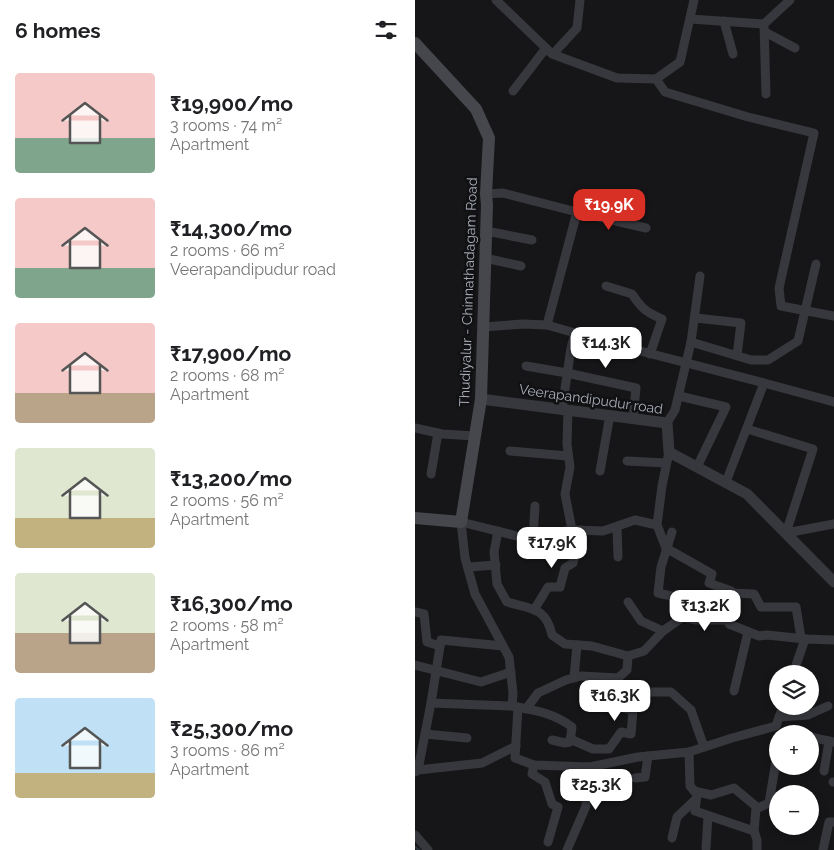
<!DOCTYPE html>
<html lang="en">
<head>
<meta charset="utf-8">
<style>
	:root { --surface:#fff; --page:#f6f6f6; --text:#202124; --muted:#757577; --accent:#d93025 }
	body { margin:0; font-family:Raleway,sans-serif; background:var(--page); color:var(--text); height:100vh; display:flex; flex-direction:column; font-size:19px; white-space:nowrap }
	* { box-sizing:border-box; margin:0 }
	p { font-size:16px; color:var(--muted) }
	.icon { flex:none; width:28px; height:28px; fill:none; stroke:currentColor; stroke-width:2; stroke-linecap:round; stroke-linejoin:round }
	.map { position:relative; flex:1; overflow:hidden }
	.side { display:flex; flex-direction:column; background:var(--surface); width:415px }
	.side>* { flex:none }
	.controls { position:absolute; left:354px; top:665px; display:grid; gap:10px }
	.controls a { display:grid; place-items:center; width:50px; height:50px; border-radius:50%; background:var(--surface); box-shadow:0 2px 8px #0003; font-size:25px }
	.price { position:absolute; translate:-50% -42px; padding:0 11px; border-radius:10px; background:#fff; color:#222; font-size:16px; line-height:32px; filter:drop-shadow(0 1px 2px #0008) }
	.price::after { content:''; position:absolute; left:50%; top:30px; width:15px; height:11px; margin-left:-8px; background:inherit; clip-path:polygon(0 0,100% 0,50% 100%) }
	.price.on { background:var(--accent); color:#fff }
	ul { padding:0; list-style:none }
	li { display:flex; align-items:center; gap:15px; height:125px; padding:0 15px }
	li span { display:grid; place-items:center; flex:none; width:140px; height:100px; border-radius:5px; color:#555 }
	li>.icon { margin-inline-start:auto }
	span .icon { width:60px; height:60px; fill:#fffc; stroke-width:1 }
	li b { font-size:21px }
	h2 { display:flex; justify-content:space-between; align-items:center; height:60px; padding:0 15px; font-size:21px }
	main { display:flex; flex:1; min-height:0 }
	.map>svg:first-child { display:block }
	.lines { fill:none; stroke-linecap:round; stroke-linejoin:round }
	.stream { stroke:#2c353c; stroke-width:2.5 }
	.minor { stroke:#37383d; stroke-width:9 }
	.tertiary { stroke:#37383d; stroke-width:11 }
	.secondary { stroke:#45474d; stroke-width:12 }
	.labels { text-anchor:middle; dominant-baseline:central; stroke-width:5; stroke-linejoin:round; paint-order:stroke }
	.street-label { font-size:14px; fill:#a8adb8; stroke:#111113 }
</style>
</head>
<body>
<main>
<section class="side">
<h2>6 homes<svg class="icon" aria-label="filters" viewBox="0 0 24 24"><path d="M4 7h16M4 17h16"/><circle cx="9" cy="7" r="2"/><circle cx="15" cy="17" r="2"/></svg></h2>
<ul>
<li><span style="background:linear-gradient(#f6c9c9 65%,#7fa58c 0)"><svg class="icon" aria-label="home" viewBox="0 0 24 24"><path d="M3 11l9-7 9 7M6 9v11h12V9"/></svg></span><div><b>₹19,900/mo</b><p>3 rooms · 74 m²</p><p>Apartment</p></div></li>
<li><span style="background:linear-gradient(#f6c9c9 70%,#7fa58c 0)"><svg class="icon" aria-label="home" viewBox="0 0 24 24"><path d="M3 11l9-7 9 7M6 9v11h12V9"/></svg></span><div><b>₹14,300/mo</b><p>2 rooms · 66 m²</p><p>Veerapandipudur road</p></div></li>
<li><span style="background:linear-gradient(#f6c9c9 70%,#b9a48a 0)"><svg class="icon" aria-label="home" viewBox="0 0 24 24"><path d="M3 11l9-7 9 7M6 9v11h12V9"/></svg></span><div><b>₹17,900/mo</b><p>2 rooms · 68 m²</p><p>Apartment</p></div></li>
<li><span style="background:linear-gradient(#dfe7d0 70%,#c2b280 0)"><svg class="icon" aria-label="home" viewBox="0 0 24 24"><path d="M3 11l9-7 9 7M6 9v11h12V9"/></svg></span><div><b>₹13,200/mo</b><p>2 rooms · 56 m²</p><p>Apartment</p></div></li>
<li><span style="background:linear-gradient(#dfe7d0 60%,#b9a48a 0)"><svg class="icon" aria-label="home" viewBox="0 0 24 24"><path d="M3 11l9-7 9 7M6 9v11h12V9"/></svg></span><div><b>₹16,300/mo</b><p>2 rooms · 58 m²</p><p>Apartment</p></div></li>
<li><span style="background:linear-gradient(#bfe0f5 75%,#c2b280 0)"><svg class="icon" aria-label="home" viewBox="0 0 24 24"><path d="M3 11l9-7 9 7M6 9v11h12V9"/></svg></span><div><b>₹25,300/mo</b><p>3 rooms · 86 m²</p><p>Apartment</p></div></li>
</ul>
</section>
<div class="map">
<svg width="419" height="850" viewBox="0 0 419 850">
	<rect width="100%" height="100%" fill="#161618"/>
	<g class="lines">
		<path class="stream" d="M0,847L4,850"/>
		<g class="minor">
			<path d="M81,0L137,54L202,78L241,79L250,92L333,117L399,133L364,288L366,306L419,316"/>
			<path d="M275,19L349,24"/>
			<path d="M309,21L318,54"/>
			<path d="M350,32L380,48"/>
			<path d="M138,54L162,28L165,0"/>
			<path d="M241,79L265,62L279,0"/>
			<path d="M98,91L131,48"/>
			<path d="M351,94L349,24L375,0"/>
			<path d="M71,194L88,193L162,212L132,325"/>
			<path d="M162,212L231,228"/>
			<path d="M71,231L117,240"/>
			<path d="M70,258L106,266"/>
			<path d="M191,286L217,294C227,309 231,312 247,319L235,354"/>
			<path d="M281,318L326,323L322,355"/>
			<path d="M68,327L108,324L132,325L160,333"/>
			<path d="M276,342L336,360H353L383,341L401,264"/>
			<path d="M111,366L152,373L221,388L218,418"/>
			<path d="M349,383L419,402"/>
			<path d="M264,396L311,407L282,467"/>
			<path d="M147,409L156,348L160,333L198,344L349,383L311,482"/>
			<path d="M153,410L152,444L155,467L150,494L157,530"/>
			<path d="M252,423L260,410L276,342L285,276"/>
			<path d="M0,428L27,434L60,436"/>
			<path d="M332,429L398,449L371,533L419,524"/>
			<path d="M95,451L153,456"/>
			<path d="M254,452L247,486L242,525L251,548L297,574L294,583L316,591L314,624L344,636L352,635L390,639"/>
			<path d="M212,461L251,463"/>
			<path d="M185,471L195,415"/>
			<path d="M16,474L23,433"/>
			<path d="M202,527L203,557"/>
			<path d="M83,531L79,552L82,584L92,602C116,609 131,607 137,635L150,644L177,646L213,656L212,670L203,678L166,676L151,680L123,693L111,709"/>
			<path d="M118,537L120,506"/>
			<path d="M53,567L81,565"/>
			<path d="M316,593L339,594L346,607H381L386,638"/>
			<path d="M213,602L226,621L248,631"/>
			<path d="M119,610L133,587H145L150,568L158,563L167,530"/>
			<path d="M0,612L9,614L12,642L25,646"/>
			<path d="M268,617L281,620H314"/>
			<path d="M213,656L229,651L248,631L268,617L266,608L262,606L261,597L243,593L246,567L257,532"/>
			<path d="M0,665L66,682L96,672"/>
			<path d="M378,674L390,639L419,640"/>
			<path d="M159,678L162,645"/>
			<path d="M205,683L211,692H256L276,710L289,747"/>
			<path d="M319,691L333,632"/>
			<path d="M16,703L26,640L88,646"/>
			<path d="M103,707L100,758L119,765L175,767L223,757L274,752L317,738L361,726L368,706"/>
			<path d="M364,717L393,715L413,706"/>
			<path d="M367,733L375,734"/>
			<path d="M10,734L52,738"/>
			<path d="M395,737L419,742"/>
			<path d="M155,739L178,749H194L206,732L216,734L218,711L206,707L205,683"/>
			<path d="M137,740L150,743L155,742L157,727C139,713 119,710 97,706L98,693L94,657L60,594L50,558L46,522L110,538L157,530L188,531L220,520L242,525"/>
			<path d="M274,752L275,786L282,794L280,811L339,831"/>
			<path d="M119,765L117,774L130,782L137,804L143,807L133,842"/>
			<path d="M3,770L67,763L101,746"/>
			<path d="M409,771L414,741"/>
			<path d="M0,772L3,770L16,703L97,706"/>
			<path d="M220,778L230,777L233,756"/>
			<path d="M418,782H419"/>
			<path d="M279,791L296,795L319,788L343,808"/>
			<path d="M0,835L13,850"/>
			<path d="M257,838L262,817L281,799"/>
			<path d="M291,848L293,816"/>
			<path d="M342,849V840L339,831L341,809L354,803L362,755"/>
			<path d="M152,850L171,806L172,767"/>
			<path d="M408,850L414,822H419"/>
		</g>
		<path class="tertiary" d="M66,399L252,423L254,452L332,494L419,582"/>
		<path class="secondary" d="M0,43L61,109L74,138L71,194L72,205L66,399L46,522L0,518"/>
	</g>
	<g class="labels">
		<g class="street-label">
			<text transform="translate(53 292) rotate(-88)">Thudiyalur - Chinnathadagam Road</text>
			<text transform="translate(176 399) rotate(8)">Veerapandipudur road</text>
		</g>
	</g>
</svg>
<div class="controls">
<a><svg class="icon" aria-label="layers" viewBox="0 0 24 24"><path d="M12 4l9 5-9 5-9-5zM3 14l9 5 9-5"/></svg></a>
<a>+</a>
<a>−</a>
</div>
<b class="price on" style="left:194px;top:231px">₹19.9K</b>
<b class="price" style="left:191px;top:369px">₹14.3K</b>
<b class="price" style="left:137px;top:569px">₹17.9K</b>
<b class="price" style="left:290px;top:632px">₹13.2K</b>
<b class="price" style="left:200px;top:722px">₹16.3K</b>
<b class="price" style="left:181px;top:811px">₹25.3K</b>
</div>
</main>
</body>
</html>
